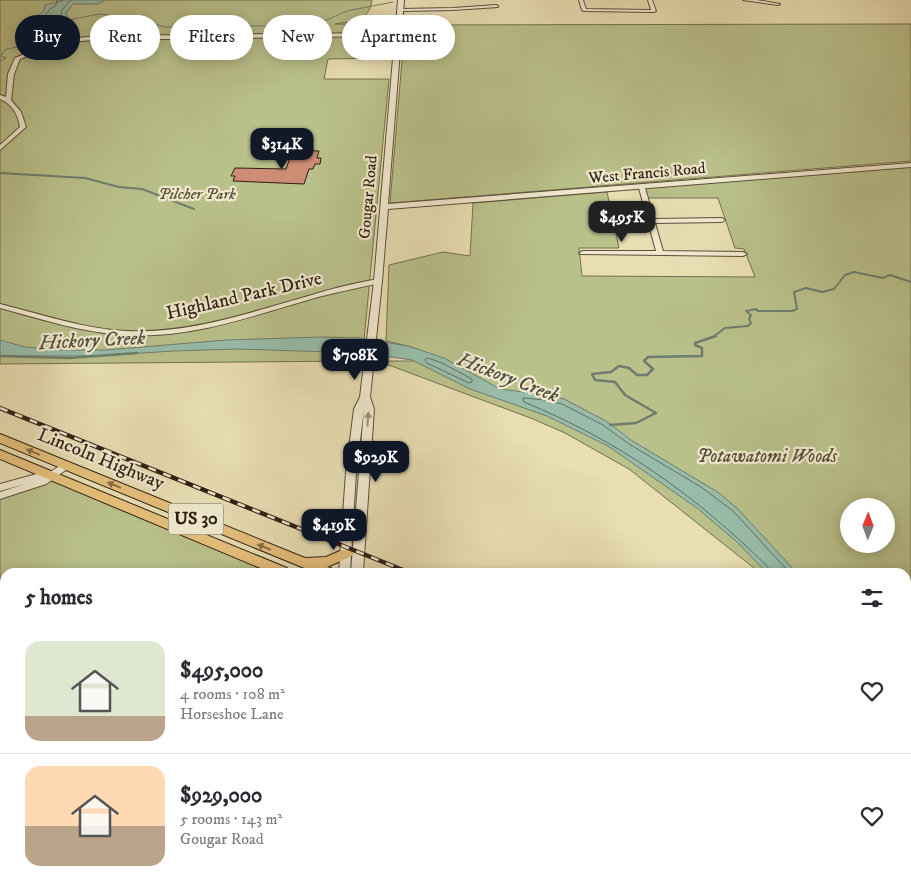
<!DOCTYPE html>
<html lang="en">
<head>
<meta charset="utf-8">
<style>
	:root { --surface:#fff; --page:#f7f7f7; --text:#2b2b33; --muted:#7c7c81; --line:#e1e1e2; --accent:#111827 }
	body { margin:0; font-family:"IM FELL DW Pica",serif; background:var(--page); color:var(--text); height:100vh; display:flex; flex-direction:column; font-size:19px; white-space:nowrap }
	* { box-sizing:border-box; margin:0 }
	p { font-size:16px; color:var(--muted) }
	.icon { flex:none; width:28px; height:28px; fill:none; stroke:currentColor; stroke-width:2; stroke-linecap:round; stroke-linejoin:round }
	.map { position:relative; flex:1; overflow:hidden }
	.details { position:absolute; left:0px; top:568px; width:911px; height:321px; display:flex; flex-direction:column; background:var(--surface); border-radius:15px 15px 0 0; box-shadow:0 2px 12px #0003 }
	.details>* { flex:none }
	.hud { position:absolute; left:15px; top:15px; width:500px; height:45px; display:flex; gap:10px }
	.needle { width:32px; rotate:1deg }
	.fabs { position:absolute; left:840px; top:498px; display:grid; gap:10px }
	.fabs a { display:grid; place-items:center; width:55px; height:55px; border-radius:50%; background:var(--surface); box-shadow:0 2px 12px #0003; font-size:25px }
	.price { position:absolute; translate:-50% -42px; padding:0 11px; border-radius:10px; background:var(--accent); color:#fff; font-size:16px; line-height:32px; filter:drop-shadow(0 1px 2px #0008) }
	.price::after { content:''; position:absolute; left:50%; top:30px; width:15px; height:11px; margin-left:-8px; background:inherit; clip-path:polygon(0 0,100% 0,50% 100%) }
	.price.selected { background:#222; color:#fff }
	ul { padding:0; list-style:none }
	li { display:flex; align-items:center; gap:15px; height:125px; padding:0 25px }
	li+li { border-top:1px solid var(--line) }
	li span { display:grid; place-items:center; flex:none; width:140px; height:100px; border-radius:15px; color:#555 }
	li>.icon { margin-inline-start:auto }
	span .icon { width:60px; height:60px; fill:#fffc; stroke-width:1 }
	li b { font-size:21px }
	h2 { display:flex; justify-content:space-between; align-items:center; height:60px; padding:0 25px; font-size:21px }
	.chip { padding:0 18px; border-radius:22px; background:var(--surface); box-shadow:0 2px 12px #0003; font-size:18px; line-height:45px }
	.chip.selected { background:var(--accent); color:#fff }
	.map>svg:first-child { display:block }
	.green { fill:#b9c08a; stroke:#74704e; fill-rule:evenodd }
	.water { fill:#98bca9; stroke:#6e7d6d }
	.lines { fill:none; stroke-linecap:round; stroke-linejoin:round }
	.shore { stroke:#636e5e; stroke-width:1 }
	.stream-far2 { stroke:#6e7d6d; stroke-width:1 }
	.stream-far1 { stroke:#6e7d6d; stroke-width:2 }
	.stream { stroke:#6e7d6d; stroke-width:2.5 }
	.building { fill:#cd8c74; stroke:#2e1f12 }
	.minor-casing { stroke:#5c4e3a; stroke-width:2 }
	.tertiary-casing { stroke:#5c4e3a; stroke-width:2 }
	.primary-casing { stroke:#2e1f12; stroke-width:2 }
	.minor { fill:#f0e9ce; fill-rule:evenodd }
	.tertiary { fill:#f0e9ce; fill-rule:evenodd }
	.primary { fill:#e4be7a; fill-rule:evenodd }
	.rail-far1-casing { stroke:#2e1f12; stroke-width:4.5 }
	.rail-casing { stroke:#2e1f12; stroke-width:5 }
	.rail-far1 { stroke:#f0e9ce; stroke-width:2.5; stroke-dasharray:8; stroke-linecap:butt }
	.rail { stroke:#f0e9ce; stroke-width:3; stroke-dasharray:9; stroke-linecap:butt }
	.oneway { fill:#998e79 }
	.oneway2 { fill:#896e46 }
	.labels { text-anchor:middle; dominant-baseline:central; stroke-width:4.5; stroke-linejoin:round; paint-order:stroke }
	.far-street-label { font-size:16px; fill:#2e1f12; stroke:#f0e9ce }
	.far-park-label { font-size:16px; font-style:italic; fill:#584f36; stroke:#f0e9ce }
	.shield { fill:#f0e9ce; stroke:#685c4a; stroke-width:1 }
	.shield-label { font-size:18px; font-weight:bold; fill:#2e1f12 }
	.street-label { font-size:19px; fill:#2e1f12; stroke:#f0e9ce }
	.park-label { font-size:19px; font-style:italic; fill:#584f36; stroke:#f0e9ce }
	.water-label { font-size:20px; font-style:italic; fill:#4e4e3f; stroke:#f0e9ce }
</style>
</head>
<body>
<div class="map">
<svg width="911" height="888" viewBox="0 0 911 888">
	<rect width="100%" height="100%" fill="#e8ddb3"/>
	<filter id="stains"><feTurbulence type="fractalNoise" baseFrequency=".004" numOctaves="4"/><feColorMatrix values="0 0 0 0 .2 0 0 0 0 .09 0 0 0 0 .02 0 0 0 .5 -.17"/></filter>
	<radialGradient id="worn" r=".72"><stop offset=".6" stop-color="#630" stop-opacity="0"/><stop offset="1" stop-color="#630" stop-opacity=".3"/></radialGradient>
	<g class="green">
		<path d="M0,0H372C369,22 353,21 335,24H394L391,58L328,59L324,79H389L362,361L0,364Z"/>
		<path d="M911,24V161L390,203L405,25Z"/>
		<path d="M911,167V682L906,679V572H759L629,469L565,433L533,419L378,361H448L408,346L386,341L389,265L443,252L470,256L473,203L607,192L619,248H579L582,276L755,277L744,249L735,248L718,198H648L645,188ZM849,506H886V544H849Z"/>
		<path d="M49,479L274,572H5V833L0,830V496Z"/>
		<path d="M114,884H320L319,888H123Z"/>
	</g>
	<g class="water">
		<path d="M65,0H105L98,4H73L66,13L69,20L50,26L36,24L35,19L44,10L45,5Z"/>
		<path d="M321,337L358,338L408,346L444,358L500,389L547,395L564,399L606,421L631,440L719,493L738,509L796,572H766L737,542L697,508L608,446L547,416L470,389L412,360L362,353L237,349L173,351L97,356H0V340L25,347L62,350H106L226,340Z"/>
	</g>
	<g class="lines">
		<g class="shore">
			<path d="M57,0L56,5C50,9 44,13 44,21L61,17L62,10L71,0"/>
			<path d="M428,358L442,363L472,379V382L469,383L427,363L425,360Z"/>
			<path d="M769,572L768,567C695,495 619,441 524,402L523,398L546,400L562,404L603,425L629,444L701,487L733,511L789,572"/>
		</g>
		<g class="stream-far2">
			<path d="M69,20L99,14L132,18L165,27L323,25L322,22L347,11L393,2"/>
			<path d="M0,61L6,58L1,56L4,50L32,43L34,40L27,36L40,30L42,26"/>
		</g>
		<g class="stream-far1">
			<path d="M0,173L85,178L119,187L142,189L194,209"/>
			<path d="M713,337L725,328L748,326L751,323L749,319L751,315L746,311L756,309L758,311H792L797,309L794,292L806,288L822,292L834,289L845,275L854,272L883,278L890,275L911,282"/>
		</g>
		<g class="stream">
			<path d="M0,356L69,358L137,353"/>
			<path d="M610,425L636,423L656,413L625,395L615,382L595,380L592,374L611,372L619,366L629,368L637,375H647L653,369L644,361L648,357L702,356V348L695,345V343L716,336"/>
		</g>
	</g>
	<path class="building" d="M293,150L319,151L317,158H321L320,164H315L313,169H309L304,184L233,181L235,176H231L235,168L286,169Z"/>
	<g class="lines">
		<g class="minor-casing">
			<g id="minor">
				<path d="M579,0H583L586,9L651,10L648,0H652L656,11L654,12L584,11L582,10Z"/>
				<path d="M743,0H757L780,4L778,5Z"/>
				<path d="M496,5L498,6V7L453,10L401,11L399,10L401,9L453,8Z"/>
				<path d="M383,33L385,34V36L98,40L61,42L20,59L14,74L11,100L21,112L26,127L0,150V145L20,127C18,114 12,104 0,99V95L6,97L8,74L15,58L58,40L98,36Z"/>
				<path d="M642,186L645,188L654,219L722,218L725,220L722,222L655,223L663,251L743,252L747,254L743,256L581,254L579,253L583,251H656L639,188Z"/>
				<path d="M378,279H381V283C360,287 339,292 318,297C255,315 192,339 126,335C83,333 41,319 0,308V304C41,314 83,329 126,331C190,334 251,312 312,295C333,288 356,283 378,279Z"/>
			</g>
		</g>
		<g class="tertiary-casing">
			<g id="tertiary">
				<path d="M398,0H404L388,204L911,163V167L388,209L382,281L370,397L374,409L363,572H351L364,409L356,472L350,572H339L346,472L354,409L360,397L374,281Z"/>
				<path d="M66,462L70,463L71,465L70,467L46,484L0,499V492L25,484L0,491V484L40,473L45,475Z"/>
				<rect x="317" y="884" width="14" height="4"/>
			</g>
		</g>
		<g class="primary-casing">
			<g id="primary">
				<path d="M0,434L305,558L326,557L342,550H352L354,553L352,556L327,567L331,568L333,572H314L0,443Z"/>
				<path d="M0,450L287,568L289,572H270L0,459Z"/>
				<path d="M906,808L911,809V825L906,823Z"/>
				<path d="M906,827L911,829V845L906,843Z"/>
			</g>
		</g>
		<use href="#minor" class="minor"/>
		<use href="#tertiary" class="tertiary"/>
		<use href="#primary" class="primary"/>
		<g class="rail-far1-casing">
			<path id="rail-far1" d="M0,408L408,572"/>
		</g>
		<g class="rail-casing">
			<path id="rail" d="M906,779L911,781"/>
		</g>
		<use href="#rail-far1" class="rail-far1"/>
		<use href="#rail" class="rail"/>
	</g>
	<defs><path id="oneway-solid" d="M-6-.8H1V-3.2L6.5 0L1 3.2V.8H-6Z" transform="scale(1.25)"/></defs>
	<use class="oneway" href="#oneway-solid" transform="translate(368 419) rotate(-86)"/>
	<g class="oneway2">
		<use href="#oneway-solid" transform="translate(33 452) rotate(-158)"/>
		<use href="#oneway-solid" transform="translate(114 485) rotate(-158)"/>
		<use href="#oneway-solid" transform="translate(264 547) rotate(-158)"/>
	</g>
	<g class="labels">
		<g class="far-street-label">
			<text transform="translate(647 173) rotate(-5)">West Francis Road</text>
			<text transform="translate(368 197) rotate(-85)">Gougar Road</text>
		</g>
		<g class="far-park-label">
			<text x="197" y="194">Pilcher Park</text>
		</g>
		<rect class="shield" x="168.5" y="503.5" width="55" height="31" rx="4"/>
		<g class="shield-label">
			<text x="196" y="519">US 30</text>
		</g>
		<g class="street-label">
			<text transform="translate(244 296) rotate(-13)">Highland Park Drive</text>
			<text transform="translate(101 459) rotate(22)">Lincoln Highway</text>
		</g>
		<g class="park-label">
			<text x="767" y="456">Potawatomi Woods</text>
		</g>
		<g class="water-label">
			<text transform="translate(92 341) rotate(-3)">Hickory Creek</text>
			<text transform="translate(508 378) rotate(21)">Hickory Creek</text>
		</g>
	</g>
	<rect width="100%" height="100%" filter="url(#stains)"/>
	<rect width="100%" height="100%" fill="url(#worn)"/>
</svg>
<div class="fabs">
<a><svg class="needle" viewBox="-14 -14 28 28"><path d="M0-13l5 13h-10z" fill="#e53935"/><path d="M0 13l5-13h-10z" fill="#7c7c81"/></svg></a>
</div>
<b class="price" style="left:282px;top:170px">$314K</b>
<b class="price selected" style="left:622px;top:243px">$495K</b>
<b class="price" style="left:355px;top:381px">$708K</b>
<b class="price" style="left:376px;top:483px">$929K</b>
<b class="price" style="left:334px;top:551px">$419K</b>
<div class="hud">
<a class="chip selected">Buy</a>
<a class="chip">Rent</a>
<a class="chip">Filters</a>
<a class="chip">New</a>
<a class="chip">Apartment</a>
</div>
<section class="details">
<h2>5 homes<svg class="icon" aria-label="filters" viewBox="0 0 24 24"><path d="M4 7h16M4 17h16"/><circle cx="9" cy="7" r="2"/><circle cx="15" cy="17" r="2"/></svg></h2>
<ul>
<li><span style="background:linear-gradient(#dfe7d0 75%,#b9a48a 0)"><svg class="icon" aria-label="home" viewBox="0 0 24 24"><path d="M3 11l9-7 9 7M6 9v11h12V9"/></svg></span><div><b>$495,000</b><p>4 rooms · 108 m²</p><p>Horseshoe Lane</p></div><svg class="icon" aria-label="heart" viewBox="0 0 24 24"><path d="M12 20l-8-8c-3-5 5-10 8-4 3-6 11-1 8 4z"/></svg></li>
<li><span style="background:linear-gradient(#ffd9b3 60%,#b9a48a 0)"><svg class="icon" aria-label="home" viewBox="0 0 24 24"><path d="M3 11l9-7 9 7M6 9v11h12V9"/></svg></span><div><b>$929,000</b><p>5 rooms · 143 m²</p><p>Gougar Road</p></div><svg class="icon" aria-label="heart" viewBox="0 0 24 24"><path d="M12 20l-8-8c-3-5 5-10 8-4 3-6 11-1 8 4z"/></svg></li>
</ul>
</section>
</div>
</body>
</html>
